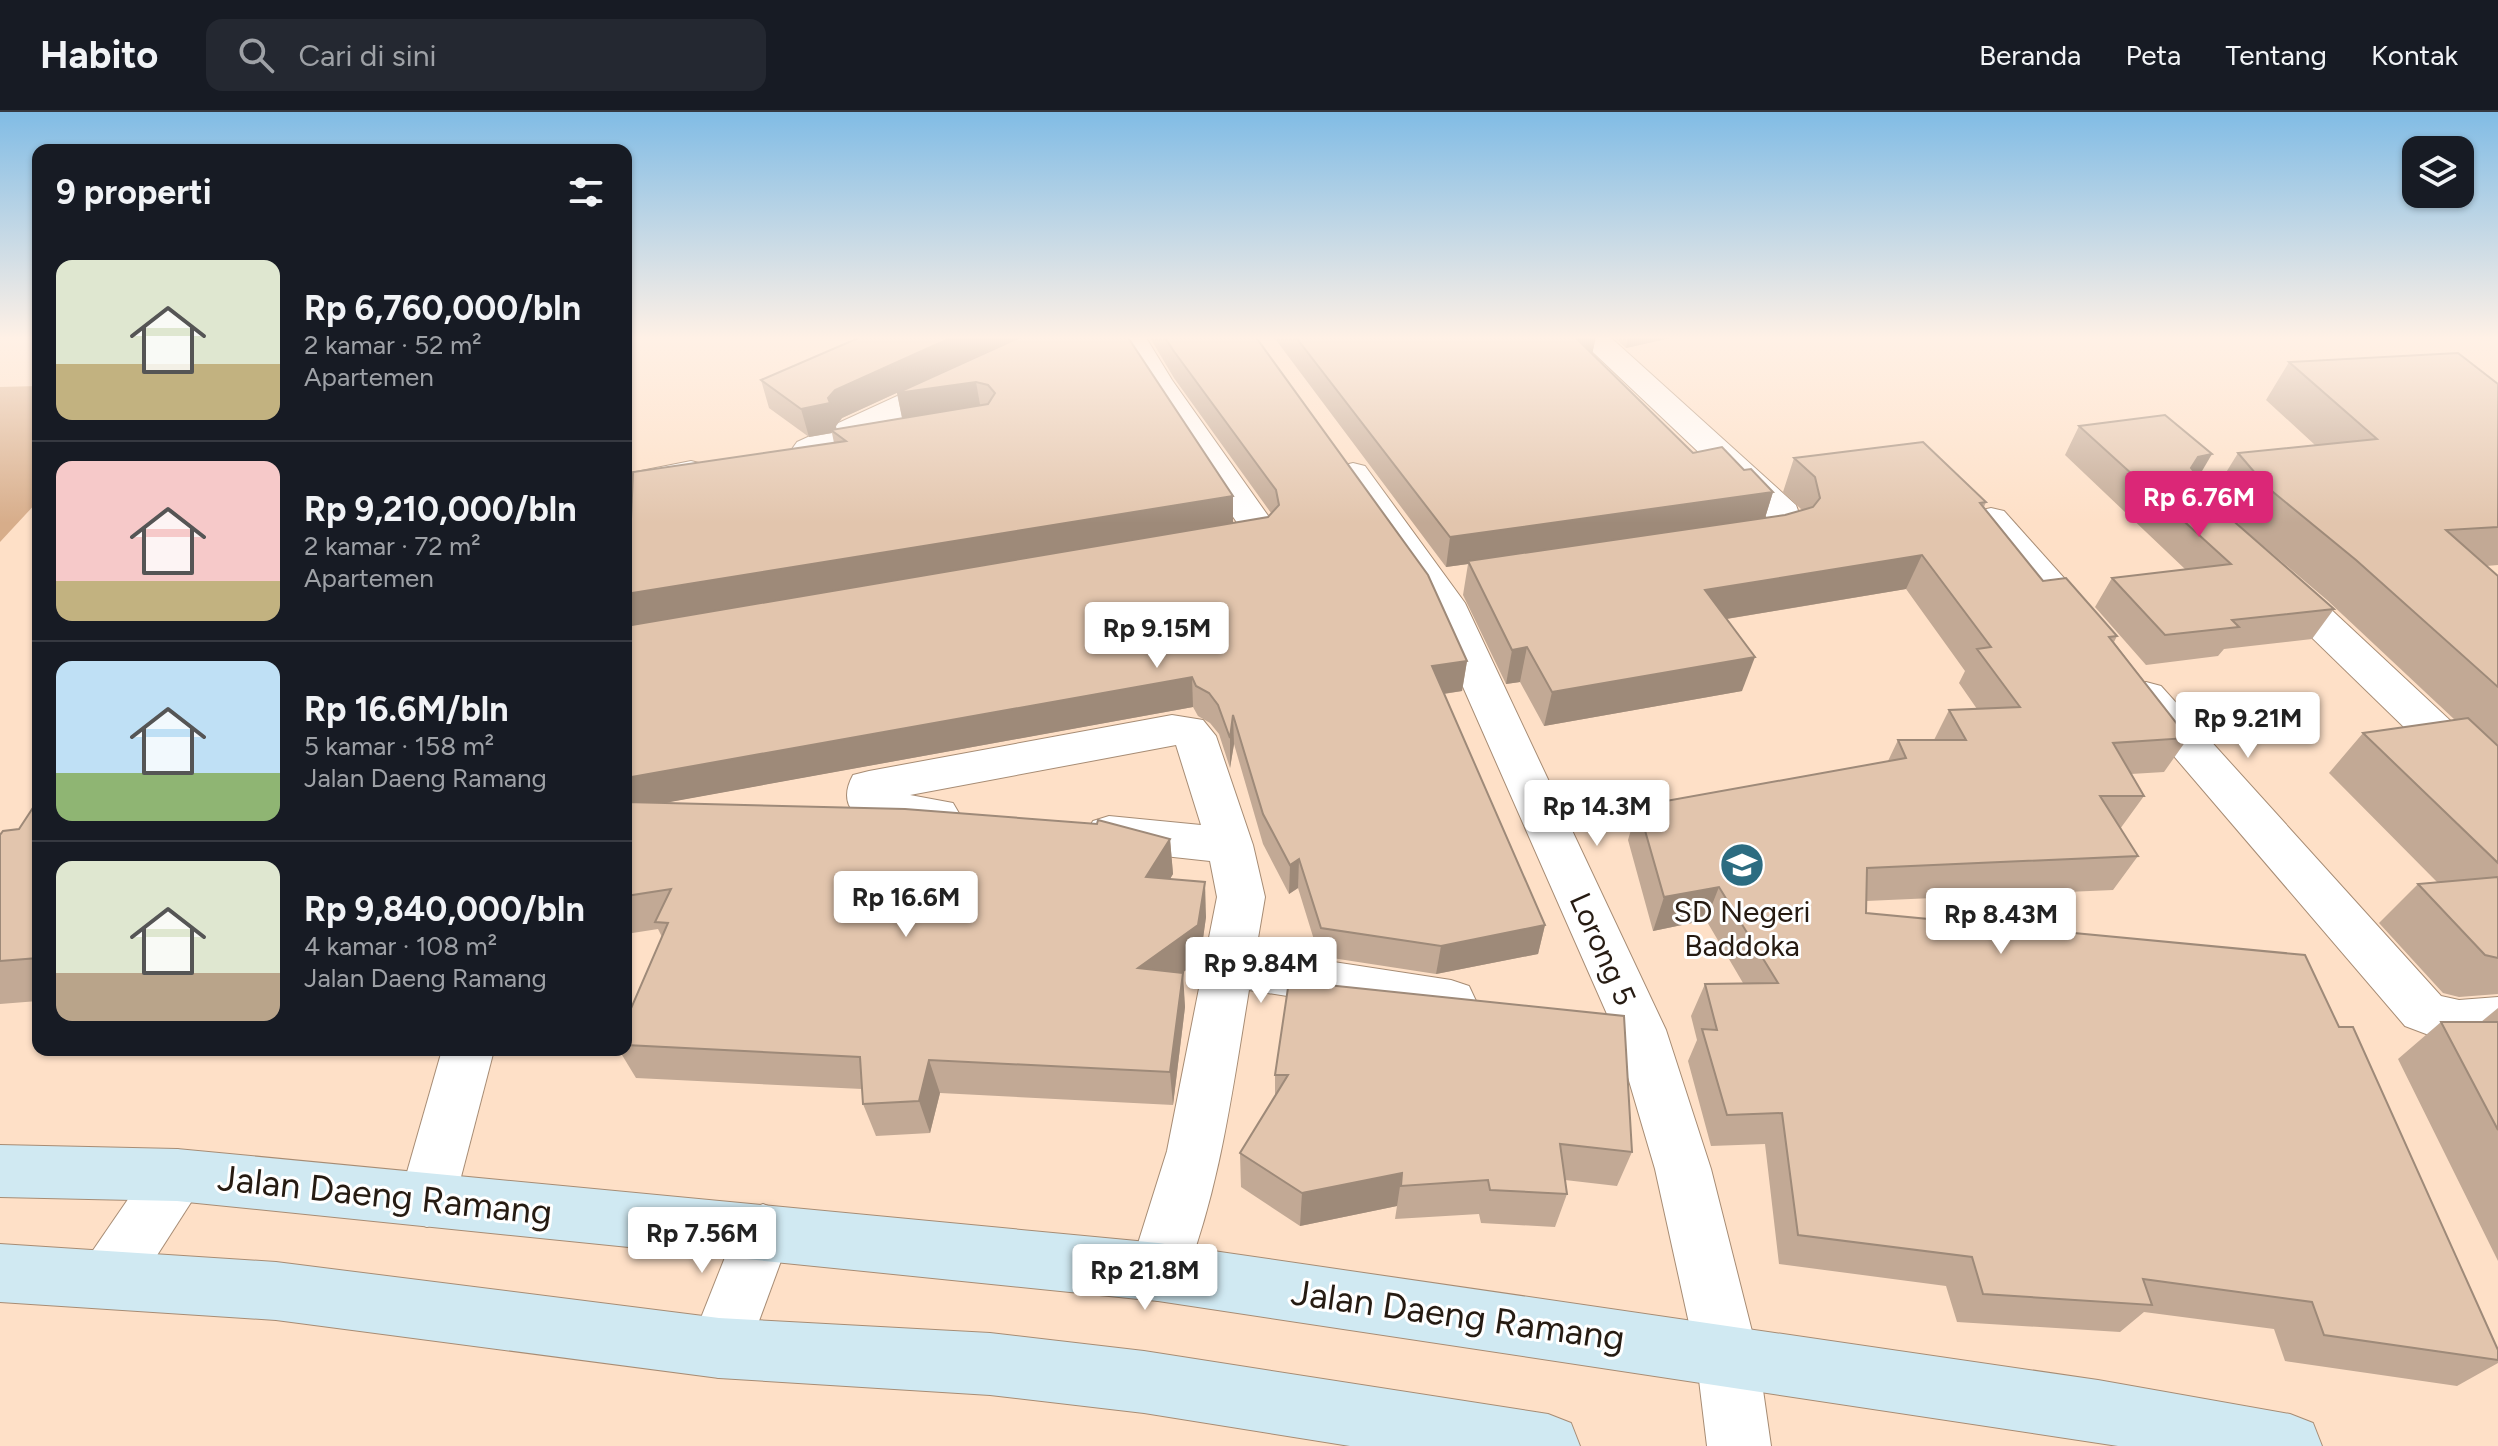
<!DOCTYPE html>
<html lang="id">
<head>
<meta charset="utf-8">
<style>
	:root { --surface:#171b24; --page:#242831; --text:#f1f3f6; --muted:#9ea1a6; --line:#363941; --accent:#db2777 }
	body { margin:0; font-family:Figtree,sans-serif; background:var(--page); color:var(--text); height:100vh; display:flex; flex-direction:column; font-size:30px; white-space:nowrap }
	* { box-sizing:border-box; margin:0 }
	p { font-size:26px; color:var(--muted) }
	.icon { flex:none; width:44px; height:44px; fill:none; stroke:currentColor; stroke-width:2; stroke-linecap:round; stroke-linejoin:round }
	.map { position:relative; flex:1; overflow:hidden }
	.panel { position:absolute; left:32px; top:32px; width:600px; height:912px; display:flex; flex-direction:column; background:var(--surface); border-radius:16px; box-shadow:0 2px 6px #0004 }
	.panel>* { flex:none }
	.fabs { position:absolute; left:2402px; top:24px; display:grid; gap:16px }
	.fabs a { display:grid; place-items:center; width:72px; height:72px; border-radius:16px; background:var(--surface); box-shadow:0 2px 6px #0004; font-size:40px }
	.price { position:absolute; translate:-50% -68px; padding:0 18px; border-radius:8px; background:#fff; color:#222; font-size:26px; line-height:52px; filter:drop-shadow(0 2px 4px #0008) }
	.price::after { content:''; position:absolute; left:50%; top:48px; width:24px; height:18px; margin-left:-12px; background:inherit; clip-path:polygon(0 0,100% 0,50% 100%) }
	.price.current { background:var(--accent); color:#fff }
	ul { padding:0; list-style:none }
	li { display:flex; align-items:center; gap:24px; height:200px; padding:0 24px }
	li+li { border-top:2px solid var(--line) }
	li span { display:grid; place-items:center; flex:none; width:224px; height:160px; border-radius:16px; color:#555 }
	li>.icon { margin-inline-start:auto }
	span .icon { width:96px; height:96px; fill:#fffc; stroke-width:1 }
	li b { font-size:34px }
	h2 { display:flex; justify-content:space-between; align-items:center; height:96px; padding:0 24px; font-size:34px }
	header { display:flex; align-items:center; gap:48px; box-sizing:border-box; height:112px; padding:0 40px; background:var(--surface); border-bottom:2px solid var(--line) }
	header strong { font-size:38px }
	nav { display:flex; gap:44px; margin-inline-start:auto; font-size:28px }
	.search { width:560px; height:72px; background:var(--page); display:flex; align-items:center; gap:20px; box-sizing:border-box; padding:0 28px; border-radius:16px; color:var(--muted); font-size:30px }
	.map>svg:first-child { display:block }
	.green { fill:#d7ad8a }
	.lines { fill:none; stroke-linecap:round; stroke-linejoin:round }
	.street-casing { stroke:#a78c74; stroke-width:2 }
	.secondary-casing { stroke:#a78c74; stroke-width:2 }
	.street { fill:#fff; fill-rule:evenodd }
	.secondary { fill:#d0e9f2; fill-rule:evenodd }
	.wall { fill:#c2a995 }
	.shaded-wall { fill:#9e8a79 }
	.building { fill:#e2c5ad; stroke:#9e8a79; stroke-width:2 }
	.labels { text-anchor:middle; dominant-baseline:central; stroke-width:6; stroke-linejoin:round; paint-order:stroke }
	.poi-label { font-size:30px; fill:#261b12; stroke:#fff }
	.street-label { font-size:30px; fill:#261b12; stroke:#fff }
	.near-street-label { font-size:36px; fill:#261b12; stroke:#fff }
</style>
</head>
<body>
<header>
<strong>Habito</strong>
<div class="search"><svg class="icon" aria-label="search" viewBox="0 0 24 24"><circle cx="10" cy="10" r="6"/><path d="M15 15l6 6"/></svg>Cari di sini</div>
<nav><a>Beranda</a><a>Peta</a><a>Tentang</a><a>Kontak</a></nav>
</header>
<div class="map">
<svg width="2498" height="1334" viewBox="0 0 2498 1334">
	<rect width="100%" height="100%" fill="#fee0c7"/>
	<path class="green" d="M38,274V389L0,430V275Z"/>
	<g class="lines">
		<g class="street-casing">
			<g id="street">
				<path d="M1028,224H1068L1064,231L821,344L809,347L797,344L792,337L797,330Z"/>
				<path d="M1114,224H1145L1172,268L1276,415L1271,428C1250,439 1226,446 1203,440L1197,432L1203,424L1240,415L1141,270Z"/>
				<path d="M1576,224H1609L1796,393L1805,418L1800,426L1745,438L1732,435L1727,427L1732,419L1767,411L1766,404Z"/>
				<path d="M691,349L703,352L708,359L703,366L654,376L639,387L626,390V363L631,361Z"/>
				<path d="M1353,351L1365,354L1465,491L1666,918L1711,1057L1758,1243L1771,1334H1707L1696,1243L1655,1057L1614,918L1427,493L1336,361L1341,354Z"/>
				<path d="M1991,396L2004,399L2099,505L2105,514L2099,523L2085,527L2071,523L1978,415L1973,407L1978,399Z"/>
				<path d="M2280,460L2294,463L2498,653V695L2482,691L2266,481L2261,472L2266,463Z"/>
				<path d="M2146,570L2161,574L2441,884L2459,888L2498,885V929L2450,931L2405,914L2131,594L2125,584L2131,574Z"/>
				<path d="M1172,603L1203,608L1216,624L1253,733L1265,785L1256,838L1451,868L1469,874L1476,889L1469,904L1451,910L1249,878C1232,980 1219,1085 1179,1180L1158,1189L1137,1180L1129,1160L1167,1039L1217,785L1210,749L1109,738L1093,733L1086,721L1093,709L1109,704L1201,713L1176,633L910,683L953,691L960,703L953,715C920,725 822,720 853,663L869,659Z"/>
				<path d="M442,938H494L455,1088L447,1107L427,1115L407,1107L399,1088Z"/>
				<path d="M177,1037L197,1045L205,1063L197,1081L129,1187L108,1196L87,1187L79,1167L87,1147L157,1045Z"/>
				<path d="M763,1092L783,1100L792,1119L741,1258L719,1266L697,1258L689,1236L743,1100Z"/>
			</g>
		</g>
		<g class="secondary-casing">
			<g id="secondary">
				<path d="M0,1033L177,1037L1158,1131L2098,1268L2290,1302L2313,1311L2322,1334H2118L1158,1189L177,1089L0,1085Z"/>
				<path d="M0,1132L276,1150L719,1206L990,1221L1144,1239L1548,1302L1571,1311L1580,1334H1350L1144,1301L990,1283L719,1266L276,1208L0,1190Z"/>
			</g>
		</g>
		<use href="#street" class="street"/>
		<use href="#secondary" class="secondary"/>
	</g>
	<g class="wall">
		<path d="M863,224H1021L842,306L836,314V317L902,306L897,281L1023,224L1233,384V411L1268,405L1271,401L1174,266L1149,224H1255L1467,549L1462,579L1444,582L1545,813L1538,842L1436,862L1319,844L1298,776L1289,782L1263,732L1234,632L1230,656L1219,622L1210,611L1198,604L1193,595L663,691L1170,727L1173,762L1170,767L1206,805L1200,848L1182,861L1185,895L1173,993L940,981L930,1021L876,1024L863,992L862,977L636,966L619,938H626V908L662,825L658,817L626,822V514L631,407L834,331L832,321L809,325L769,296L761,268Z"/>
		<path d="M1273,224H1596L1592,242L1693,341L1744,358L1773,380L1765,406L1785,403L1802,398L1783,380L1794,346L1986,390L1984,395L2043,469L2117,524L2114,530L2188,626L2164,660L2131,662L2144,684L2120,717L2138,744L2113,778L1866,789V801L2339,915L2498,1238V1251L2457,1274L2285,1249L2274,1217L2144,1200L2120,1220L1957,1210L1946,1174L1779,1152L1765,1032L1711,1034L1688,949L1697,928L1691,904L1705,872L1743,871L1706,808L1653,819L1628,728L1638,694L1888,649L1898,628H1934L1949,598L1977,597L1959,571L1965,559L1906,477L1727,507L1742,579L1544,614L1520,570L1506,572L1463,483L1468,452L1446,455Z"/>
		<path d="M1613,224H1679L1626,236Z"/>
		<path d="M2289,250L2498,272V453L2486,454L2498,464V882L2459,885L2443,881L2379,811L2418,772L2437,770L2329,661L2363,621L2455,608L2327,488L2241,415L2214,380L2238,341L2315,333L2266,288Z"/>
		<path d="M2079,314L2198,365L2229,405L2334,497L2312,527L2224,537L2218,544L2146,553L2095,495L2112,466L2186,458L2065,343Z"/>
		<path d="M38,688V889L0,892V723L19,717Z"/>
		<path d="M2498,896V1149L2398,947L2441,910H2481Z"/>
		<path d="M1624,904L1632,1040L1617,1074L1565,1068L1567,1082L1555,1115L1481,1111L1479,1102L1395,1107L1397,1094L1300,1114L1241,1075L1240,1041L1275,985V963Z"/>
	</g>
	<g class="shaded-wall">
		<path d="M955,224H1021L842,306L836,314L837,320L831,318L832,321L809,325L801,297L835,278Z"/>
		<path d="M1571,224H1596L1592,243Z"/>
		<path d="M1629,224H1679L1626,236Z"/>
		<path d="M976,270L981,298L903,310L897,281Z"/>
		<path d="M2212,342L2195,371L2191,356L2198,345Z"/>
		<path d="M1773,380L1764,409L1468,449V452L1446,455L1450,425Z"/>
		<path d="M1233,384V413L626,514V482Z"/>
		<path d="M1922,443L1906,477L1695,512L1705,478Z"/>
		<path d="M1527,535L1520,570L1506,572L1512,538Z"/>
		<path d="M1755,545L1742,579L1544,614L1552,580Z"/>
		<path d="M1467,549L1462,579L1428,584L1432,554Z"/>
		<path d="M1192,565L1193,595L626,698V666Z"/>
		<path d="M1233,603L1234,632L1230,656V626Z"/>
		<path d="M1170,727L1173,762L1149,801L1146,765Z"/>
		<path d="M1299,747L1298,776L1289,782L1290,753Z"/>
		<path d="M1205,770L1206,805L1200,848L1142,890L1138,856Z"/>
		<path d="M1719,775L1706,808L1653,819L1664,785Z"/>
		<path d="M1545,813L1538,842L1436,862L1441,834Z"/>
		<path d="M1183,861L1185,895L1173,993L1170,960Z"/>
		<path d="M929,948L940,981L930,1021L919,989Z"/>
		<path d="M1402,1061L1397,1094L1300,1114L1302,1081Z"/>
	</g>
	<g class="building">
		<path d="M863,224H955L835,278L828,286L830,291L801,297L761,268Z"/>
		<path d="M1023,224H1127L1233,384L626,482V407H631L633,360L846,329L831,318L988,292L995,281L988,273L976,270L897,281Z"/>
		<path d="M1164,224H1255L1428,463L1467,549L1432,554L1545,813L1441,834L1321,816L1299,747L1290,753L1263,702L1233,603L1230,626L1218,593L1209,581L1196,574L1192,565L626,666V514L1268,405L1279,393L1276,378L1173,238Z"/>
		<path d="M1295,224H1574L1693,341L1722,335L1744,358L1751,357L1773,380L1450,425Z"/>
		<path d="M2458,241L2498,272V415L2446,418L2498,464V575L2356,448L2267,375L2238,341L2377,327L2289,250Z"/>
		<path d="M2165,303L2212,342L2198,345L2191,356L2229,405L2334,497L2232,508L2239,515L2165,523L2112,466L2231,452L2079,314Z"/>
		<path d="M1923,330L1986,390L1980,391L2043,469L2066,466L2117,524L2109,525L2188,626L2113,631L2144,684H2100L2138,744L1867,756L1866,801L2305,843L2339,915H2353L2498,1238V1248L2324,1223L2312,1190L2143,1167L2152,1193L1983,1182L1972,1145L1798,1123L1782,1001L1727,1003L1702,917L1717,918L1705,872L1778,871L1719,775L1664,785L1638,694L1906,646L1898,628H1966L1949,598L2020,595L1977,537L1991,535L1922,443L1705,478L1755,545L1552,580L1527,535L1512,538L1468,449L1785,403L1813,395L1820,386L1815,365L1794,346Z"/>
		<path d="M2468,606L2498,634V751L2363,621Z"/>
		<path d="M38,688V846L0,849V723L3,719L19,717Z"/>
		<path d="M626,690L905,697L1097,712L1098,708L1170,727L1146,765L1205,770L1198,813L1138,856L1183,861L1170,960L929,948L919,989L863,992L860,945L626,933V908L668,811L655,810L671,777L626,784Z"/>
		<path d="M2498,765V846L2485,843L2418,772Z"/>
		<path d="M1289,869L1624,904L1632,1040L1560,1032L1567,1082L1490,1078L1488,1068L1401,1074L1402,1061L1302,1081L1240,1041L1288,963H1275Z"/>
		<path d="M2441,910H2498V1018Z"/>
	</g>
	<linearGradient id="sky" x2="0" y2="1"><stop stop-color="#81bce5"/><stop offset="0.55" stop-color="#fff1e6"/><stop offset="1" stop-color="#fff1e6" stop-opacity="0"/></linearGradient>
	<rect width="2498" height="411" fill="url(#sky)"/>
	<defs>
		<g id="school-disc" transform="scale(2.3)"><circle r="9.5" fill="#2c6c81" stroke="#fff"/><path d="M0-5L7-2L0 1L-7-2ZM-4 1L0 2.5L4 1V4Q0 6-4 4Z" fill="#fff"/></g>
	</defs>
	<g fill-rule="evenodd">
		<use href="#school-disc" x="1742" y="753"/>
	</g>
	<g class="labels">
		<g class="poi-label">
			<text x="1742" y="799">SD Negeri<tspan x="1742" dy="34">Baddoka</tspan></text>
		</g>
		<g class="street-label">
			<text transform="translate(1603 837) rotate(66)">Lorong 5</text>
		</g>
		<g class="near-street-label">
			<text transform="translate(385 1083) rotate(6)">Jalan Daeng Ramang</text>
			<text transform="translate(1458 1203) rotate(8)">Jalan Daeng Ramang</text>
		</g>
	</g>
</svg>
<div class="fabs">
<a><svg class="icon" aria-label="layers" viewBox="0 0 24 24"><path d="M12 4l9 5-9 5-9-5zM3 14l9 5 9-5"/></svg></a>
</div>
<b class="price current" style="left:2199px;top:427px">Rp 6.76M</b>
<b class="price" style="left:1157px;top:558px">Rp 9.15M</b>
<b class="price" style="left:2248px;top:648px">Rp 9.21M</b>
<b class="price" style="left:1597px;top:736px">Rp 14.3M</b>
<b class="price" style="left:906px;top:827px">Rp 16.6M</b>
<b class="price" style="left:2001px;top:844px">Rp 8.43M</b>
<b class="price" style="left:1261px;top:893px">Rp 9.84M</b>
<b class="price" style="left:702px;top:1163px">Rp 7.56M</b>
<b class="price" style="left:1145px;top:1200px">Rp 21.8M</b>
<section class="panel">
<h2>9 properti<svg class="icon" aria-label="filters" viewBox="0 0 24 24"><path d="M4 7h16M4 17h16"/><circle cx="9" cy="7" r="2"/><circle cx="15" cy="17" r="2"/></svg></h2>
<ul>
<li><span style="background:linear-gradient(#dfe7d0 65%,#c2b280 0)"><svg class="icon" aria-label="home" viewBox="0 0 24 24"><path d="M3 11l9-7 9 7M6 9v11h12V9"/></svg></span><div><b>Rp 6,760,000/bln</b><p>2 kamar · 52 m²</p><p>Apartemen</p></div></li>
<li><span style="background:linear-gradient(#f6c9c9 75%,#c2b280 0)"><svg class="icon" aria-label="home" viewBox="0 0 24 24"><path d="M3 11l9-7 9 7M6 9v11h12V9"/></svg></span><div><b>Rp 9,210,000/bln</b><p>2 kamar · 72 m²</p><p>Apartemen</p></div></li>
<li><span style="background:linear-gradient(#bfe0f5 70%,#8fb573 0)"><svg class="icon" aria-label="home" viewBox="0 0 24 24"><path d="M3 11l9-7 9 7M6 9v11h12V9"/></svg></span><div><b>Rp 16.6M/bln</b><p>5 kamar · 158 m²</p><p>Jalan Daeng Ramang</p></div></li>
<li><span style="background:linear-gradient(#dfe7d0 70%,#b9a48a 0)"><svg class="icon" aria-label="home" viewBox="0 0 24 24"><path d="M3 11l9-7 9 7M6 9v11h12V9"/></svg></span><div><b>Rp 9,840,000/bln</b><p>4 kamar · 108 m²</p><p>Jalan Daeng Ramang</p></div></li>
</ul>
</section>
</div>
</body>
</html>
